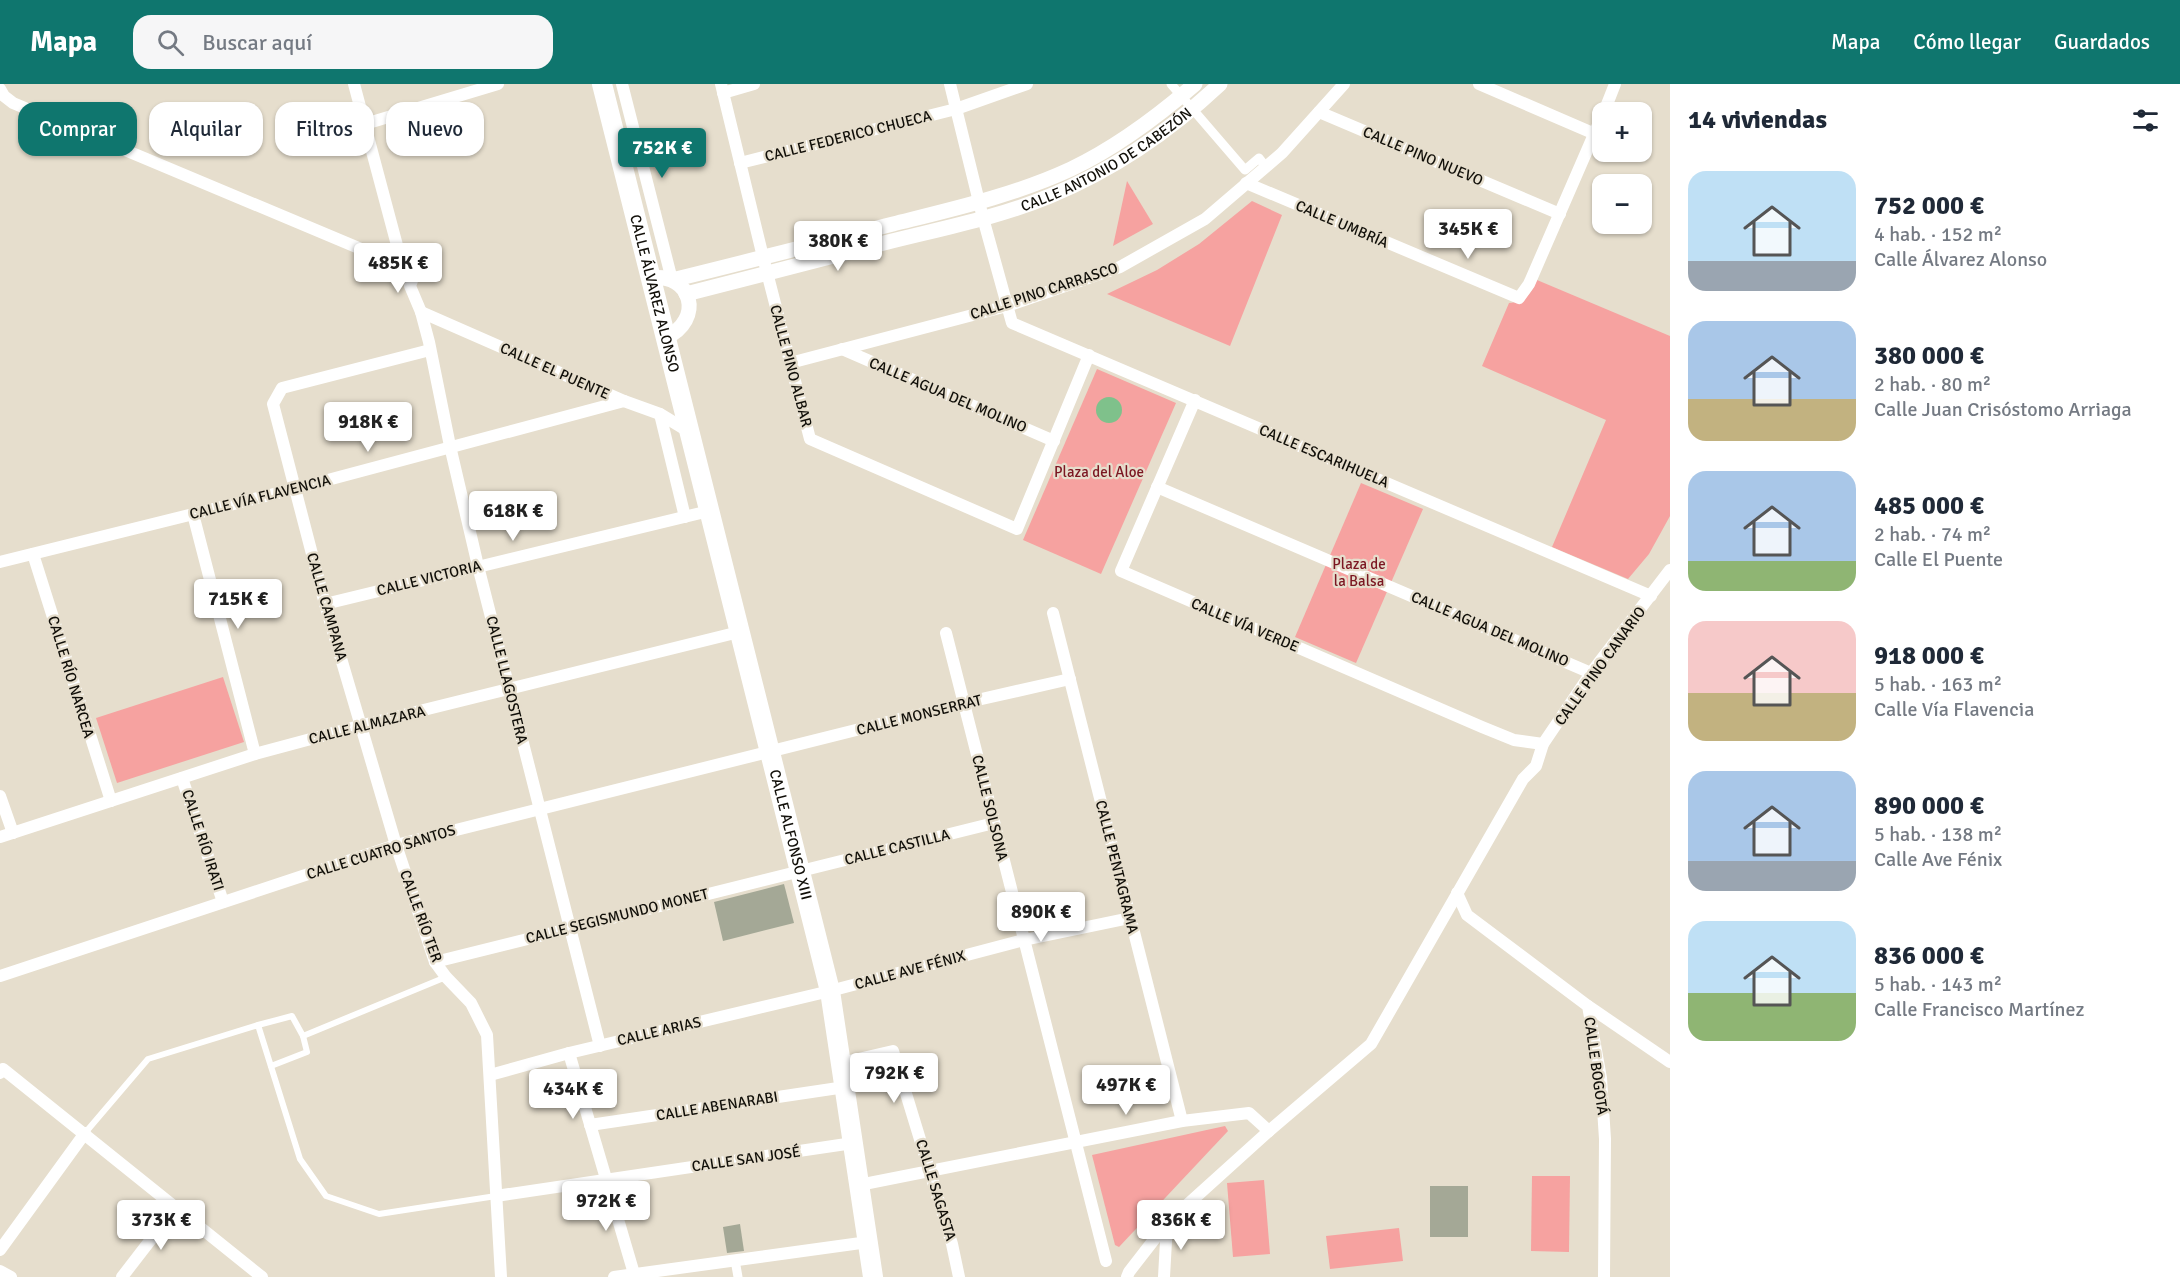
<!DOCTYPE html>
<html lang="es">
<head>
<meta charset="utf-8">
<style>
	:root { --surface:#fff; --page:#f6f6f7; --text:#1f2937; --muted:#747a83; --accent:#0f766e }
	body { margin:0; font-family:Signika,sans-serif; background:var(--page); color:var(--text); height:100vh; display:flex; flex-direction:column; font-size:22px; white-space:nowrap }
	* { box-sizing:border-box; margin:0 }
	p { font-size:20px; color:var(--muted) }
	.icon { flex:none; width:33px; height:33px; fill:none; stroke:currentColor; stroke-width:2; stroke-linecap:round; stroke-linejoin:round }
	.map { position:relative; flex:1; overflow:hidden }
	.side { display:flex; flex-direction:column; background:var(--surface); width:510px }
	.side>* { flex:none }
	.top-card { position:absolute; left:18px; top:18px; width:570px; height:54px; display:flex; gap:12px }
	.controls { position:absolute; left:1592px; top:18px; display:grid; gap:12px }
	.controls a { display:grid; place-items:center; width:60px; height:60px; border-radius:12px; background:var(--surface); box-shadow:0 2px 4px #0004; font-size:30px }
	.price { position:absolute; translate:-50% -51px; padding:0 14px; border-radius:6px; background:#fff; color:#222; font-size:20px; line-height:39px; filter:drop-shadow(0 2px 3px #0008) }
	.price::after { content:''; position:absolute; left:50%; top:36px; width:18px; height:14px; margin-left:-9px; background:inherit; clip-path:polygon(0 0,100% 0,50% 100%) }
	.price.active { background:var(--accent); color:#fff }
	ul { padding:0; list-style:none }
	li { display:flex; align-items:center; gap:18px; height:150px; padding:0 18px }
	li span { display:grid; place-items:center; flex:none; width:168px; height:120px; border-radius:18px; color:#555 }
	li>.icon { margin-inline-start:auto }
	span .icon { width:72px; height:72px; fill:#fffc; stroke-width:1 }
	li b { font-size:26px }
	h2 { display:flex; justify-content:space-between; align-items:center; height:72px; padding:0 18px; font-size:26px }
	.chip { padding:0 21px; border-radius:18px; background:var(--surface); box-shadow:0 2px 4px #0004; font-size:21px; line-height:54px }
	.chip.active { background:var(--accent); color:#fff }
	header { display:flex; align-items:center; gap:36px; box-sizing:border-box; height:84px; padding:0 30px; background:var(--accent); color:#fff }
	header strong { font-size:28px }
	nav { display:flex; gap:33px; margin-inline-start:auto; font-size:21px }
	.search { width:420px; height:54px; background:var(--page); display:flex; align-items:center; gap:15px; box-sizing:border-box; padding:0 21px; border-radius:18px; color:var(--muted); font-size:22px }
	main { display:flex; flex:1; min-height:0 }
	.map>svg:first-child { display:block }
	.green { fill:#f6a2a0 }
	.water { fill:#7fc18b }
	.building { fill:#a4a896 }
	.lines { fill:none; stroke-linecap:round; stroke-linejoin:round }
	.service { stroke:#fff; stroke-width:6 }
	.pedestrian { stroke:#fff; stroke-width:9 }
	.minor { stroke:#fff; stroke-width:12 }
	.tertiary { stroke:#fff; stroke-width:15 }
	.primary { stroke:#fff; stroke-width:20 }
	.labels { text-anchor:middle; dominant-baseline:central; stroke-width:4.5; stroke-linejoin:round; paint-order:stroke }
	.street-label { font-size:15px; fill:#110f09; stroke:#e6decd }
	.park-label { font-size:15px; fill:#7b1722; stroke:#e6decd }
</style>
</head>
<body>
<header>
<strong>Mapa</strong>
<div class="search"><svg class="icon" aria-label="search" viewBox="0 0 24 24"><circle cx="10" cy="10" r="6"/><path d="M15 15l6 6"/></svg>Buscar aquí</div>
<nav><a>Mapa</a><a>Cómo llegar</a><a>Guardados</a></nav>
</header>
<main>
<div class="map">
<svg width="1670" height="1193" viewBox="0 0 1670 1193">
	<rect width="100%" height="100%" fill="#e6decd"/>
	<g class="green">
		<path d="M1127,97L1153,140L1113,162Z"/>
		<path d="M1252,117L1282,131L1230,262L1107,210L1157,186L1199,160Z"/>
		<path d="M1537,196L1670,252V432L1649,470L1628,495L1552,463L1606,336L1482,282L1509,219C1525,218 1531,210 1537,196Z"/>
		<path d="M1097,285L1176,319L1101,490L1023,456Z"/>
		<path d="M1361,399L1423,425L1356,579L1295,553Z"/>
		<path d="M223,593L244,658L117,699L96,634Z"/>
		<path d="M1225,1042L1228,1047L1119,1163L1115,1161L1092,1071Z"/>
		<path d="M1532,1092H1570L1569,1168L1531,1167Z"/>
		<path d="M1264,1096L1270,1170L1233,1173L1227,1099Z"/>
		<path d="M1399,1144L1403,1177L1330,1185L1326,1152Z"/>
	</g>
	<circle class="water" cx="1109" cy="326" r="13"/>
	<g class="building">
		<path d="M784,800L794,839L723,857L714,818Z"/>
		<rect x="1430" y="1102" width="38" height="51"/>
		<path d="M740,1140L744,1167L727,1169L723,1143Z"/>
	</g>
	<g class="lines">
		<g class="service">
			<path d="M258,941L292,932L303,952L446,893"/>
			<path d="M271,982L307,968L303,952"/>
			<path d="M85,1049L148,975L258,941L300,1075L326,1112L379,1130L496,1112"/>
		</g>
		<g class="pedestrian">
			<path d="M1171,0L1245,86L1259,74L1266,83"/>
			<path d="M735,1176L738,1193"/>
		</g>
		<g class="minor">
			<path d="M354,0L398,165L392,178"/>
			<path d="M622,0L672,196"/>
			<path d="M721,0L763,173L810,355L1017,445L1089,271"/>
			<path d="M950,0L983,134L1012,239L1651,512"/>
			<path d="M1479,0L1595,50"/>
			<path d="M0,5L4,12L13,19L392,178L409,186L413,194L410,202L421,228L429,258L450,362L478,482L600,962"/>
			<path d="M723,9L754,0"/>
			<path d="M1319,28L1560,130"/>
			<path d="M1604,28L1615,0"/>
			<path d="M365,40L498,0"/>
			<path d="M740,79L956,25L1027,0"/>
			<path d="M1246,99L1519,214L1529,200L1602,32"/>
			<path d="M421,228L624,317L660,330L688,347"/>
			<path d="M842,265L1054,357"/>
			<path d="M430,266L282,304L273,320L325,520L396,761L435,878L446,893L471,919L487,951L501,1193"/>
			<path d="M790,279L1007,222L1120,183L1205,135L1282,69L1344,0"/>
			<path d="M1195,316L1121,487L1482,643L1514,656L1543,660"/>
			<path d="M660,330L685,433"/>
			<path d="M1157,403L1591,589"/>
			<path d="M193,430L255,670"/>
			<path d="M33,470L111,717"/>
			<path d="M0,478L294,405L624,317"/>
			<path d="M325,520L709,427"/>
			<path d="M1053,529L1182,1037"/>
			<path d="M946,549L1106,1177"/>
			<path d="M182,694L223,818"/>
			<path d="M0,712L13,749"/>
			<path d="M0,753L255,670L363,641L739,548"/>
			<path d="M1457,809L1467,831L1588,922L1601,994L1605,1055L1604,1193"/>
			<path d="M435,878L994,739"/>
			<path d="M0,892L396,761L964,619L1070,595"/>
			<path d="M1588,922L1670,978"/>
			<path d="M569,969L635,1193"/>
			<path d="M841,979L893,967L952,1160L959,1193"/>
			<path d="M0,989L3,985L262,1193"/>
			<path d="M490,991L569,969L830,907L1024,856L1130,834"/>
			<path d="M590,1041L845,1003"/>
			<path d="M859,1101L1182,1037L1249,1029L1269,1047"/>
			<path d="M496,1112L853,1059"/>
			<path d="M0,1166L85,1049"/>
			<path d="M0,1187L11,1193"/>
			<path d="M122,1193L176,1123"/>
			<path d="M614,1193L868,1158"/>
			<path d="M1127,1193L1129,1188L1167,1139L1269,1047L1371,960L1523,695L1536,682L1543,660L1591,589L1670,486"/>
			<path d="M1164,1193L1167,1139"/>
		</g>
		<g class="tertiary">
			<path d="M650,194C692,188 705,236 665,254"/>
			<path d="M672,196C746,178 819,159 893,140C953,125 1015,111 1071,85C1117,63 1157,33 1195,0"/>
			<path id="s1" d="M686,210C752,193 818,176 884,159C939,145 997,134 1050,112C1113,86 1170,47 1220,0"/>
		</g>
		<path class="primary" id="s2" d="M602,0L830,907L873,1193"/>
	</g>
	<g class="labels">
		<g class="street-label">
			<text transform="translate(848 52) rotate(-14)">CALLE FEDERICO CHUECA</text>
			<text transform="translate(1423 72) rotate(23)">CALLE PINO NUEVO</text>
			<text stroke="none"><textPath href="#s1" startOffset="444">CALLE ANTONIO DE CABEZÓN</textPath></text>
			<text transform="translate(1342 140) rotate(23)">CALLE UMBRÍA</text>
			<text transform="translate(1044 207) rotate(-18)">CALLE PINO CARRASCO</text>
			<text stroke="none"><textPath href="#s2" startOffset="216">CALLE ÁLVAREZ ALONSO</textPath></text>
			<text transform="translate(791 282) rotate(75)">CALLE PINO ALBAR</text>
			<text transform="translate(555 287) rotate(24)">CALLE EL PUENTE</text>
			<text transform="translate(948 311) rotate(23)">CALLE AGUA DEL MOLINO</text>
			<text transform="translate(1324 372) rotate(23)">CALLE ESCARIHUELA</text>
			<text transform="translate(260 413) rotate(-14)">CALLE VÍA FLAVENCIA</text>
			<text transform="translate(429 494) rotate(-14)">CALLE VICTORIA</text>
			<text transform="translate(327 523) rotate(74)">CALLE CAMPANA</text>
			<text transform="translate(1245 541) rotate(23)">CALLE VÍA VERDE</text>
			<text transform="translate(1490 545) rotate(23)">CALLE AGUA DEL MOLINO</text>
			<text transform="translate(1600 582) rotate(-54)">CALLE PINO CANARIO</text>
			<text transform="translate(71 593) rotate(73)">CALLE RÍO NARCEA</text>
			<text transform="translate(507 596) rotate(76)">CALLE LLAGOSTERA</text>
			<text transform="translate(919 631) rotate(-14)">CALLE MONSERRAT</text>
			<text transform="translate(367 641) rotate(-14)">CALLE ALMAZARA</text>
			<text transform="translate(990 724) rotate(76)">CALLE SOLSONA</text>
			<text stroke="none"><textPath href="#s2" startOffset="774">CALLE ALFONSO XIII</textPath></text>
			<text transform="translate(203 756) rotate(72)">CALLE RÍO IRATI</text>
			<text transform="translate(897 763) rotate(-14)">CALLE CASTILLA</text>
			<text transform="translate(381 768) rotate(-17)">CALLE CUATRO SANTOS</text>
			<text transform="translate(1117 783) rotate(76)">CALLE PENTAGRAMA</text>
			<text transform="translate(421 832) rotate(70)">CALLE RÍO TER</text>
			<text transform="translate(617 832) rotate(-14)">CALLE SEGISMUNDO MONET</text>
			<text transform="translate(910 886) rotate(-15)">CALLE AVE FÉNIX</text>
			<text transform="translate(659 947) rotate(-13)">CALLE ARIAS</text>
			<text transform="translate(1596 982) rotate(82)">CALLE BOGOTÁ</text>
			<text transform="translate(717 1022) rotate(-9)">CALLE ABENARABI</text>
			<text transform="translate(746 1075) rotate(-8)">CALLE SAN JOSÉ</text>
			<text transform="translate(936 1106) rotate(73)">CALLE SAGASTA</text>
		</g>
		<g class="park-label">
			<text x="1099" y="388">Plaza del Aloe</text>
			<text x="1359" y="480">Plaza de<tspan x="1359" dy="17">la Balsa</tspan></text>
		</g>
	</g>
</svg>
<div class="controls">
<a>+</a>
<a>−</a>
</div>
<b class="price active" style="left:662px;top:95px">752K €</b>
<b class="price" style="left:1468px;top:176px">345K €</b>
<b class="price" style="left:838px;top:188px">380K €</b>
<b class="price" style="left:398px;top:210px">485K €</b>
<b class="price" style="left:368px;top:369px">918K €</b>
<b class="price" style="left:513px;top:458px">618K €</b>
<b class="price" style="left:238px;top:546px">715K €</b>
<b class="price" style="left:1041px;top:859px">890K €</b>
<b class="price" style="left:894px;top:1020px">792K €</b>
<b class="price" style="left:1126px;top:1032px">497K €</b>
<b class="price" style="left:573px;top:1036px">434K €</b>
<b class="price" style="left:606px;top:1148px">972K €</b>
<b class="price" style="left:161px;top:1167px">373K €</b>
<b class="price" style="left:1181px;top:1167px">836K €</b>
<div class="top-card">
<a class="chip active">Comprar</a>
<a class="chip">Alquilar</a>
<a class="chip">Filtros</a>
<a class="chip">Nuevo</a>
</div>
</div>
<section class="side">
<h2>14 viviendas<svg class="icon" aria-label="filters" viewBox="0 0 24 24"><path d="M4 7h16M4 17h16"/><circle cx="9" cy="7" r="2"/><circle cx="15" cy="17" r="2"/></svg></h2>
<ul>
<li><span style="background:linear-gradient(#bfe0f5 75%,#9aa5b1 0)"><svg class="icon" aria-label="home" viewBox="0 0 24 24"><path d="M3 11l9-7 9 7M6 9v11h12V9"/></svg></span><div><b>752 000 €</b><p>4 hab. · 152 m²</p><p>Calle Álvarez Alonso</p></div></li>
<li><span style="background:linear-gradient(#a9c7e8 65%,#c2b280 0)"><svg class="icon" aria-label="home" viewBox="0 0 24 24"><path d="M3 11l9-7 9 7M6 9v11h12V9"/></svg></span><div><b>380 000 €</b><p>2 hab. · 80 m²</p><p>Calle Juan Crisóstomo Arriaga</p></div></li>
<li><span style="background:linear-gradient(#a9c7e8 75%,#8fb573 0)"><svg class="icon" aria-label="home" viewBox="0 0 24 24"><path d="M3 11l9-7 9 7M6 9v11h12V9"/></svg></span><div><b>485 000 €</b><p>2 hab. · 74 m²</p><p>Calle El Puente</p></div></li>
<li><span style="background:linear-gradient(#f6c9c9 60%,#c2b280 0)"><svg class="icon" aria-label="home" viewBox="0 0 24 24"><path d="M3 11l9-7 9 7M6 9v11h12V9"/></svg></span><div><b>918 000 €</b><p>5 hab. · 163 m²</p><p>Calle Vía Flavencia</p></div></li>
<li><span style="background:linear-gradient(#a9c7e8 75%,#9aa5b1 0)"><svg class="icon" aria-label="home" viewBox="0 0 24 24"><path d="M3 11l9-7 9 7M6 9v11h12V9"/></svg></span><div><b>890 000 €</b><p>5 hab. · 138 m²</p><p>Calle Ave Fénix</p></div></li>
<li><span style="background:linear-gradient(#bfe0f5 60%,#8fb573 0)"><svg class="icon" aria-label="home" viewBox="0 0 24 24"><path d="M3 11l9-7 9 7M6 9v11h12V9"/></svg></span><div><b>836 000 €</b><p>5 hab. · 143 m²</p><p>Calle Francisco Martínez</p></div></li>
</ul>
</section>
</main>
</body>
</html>
